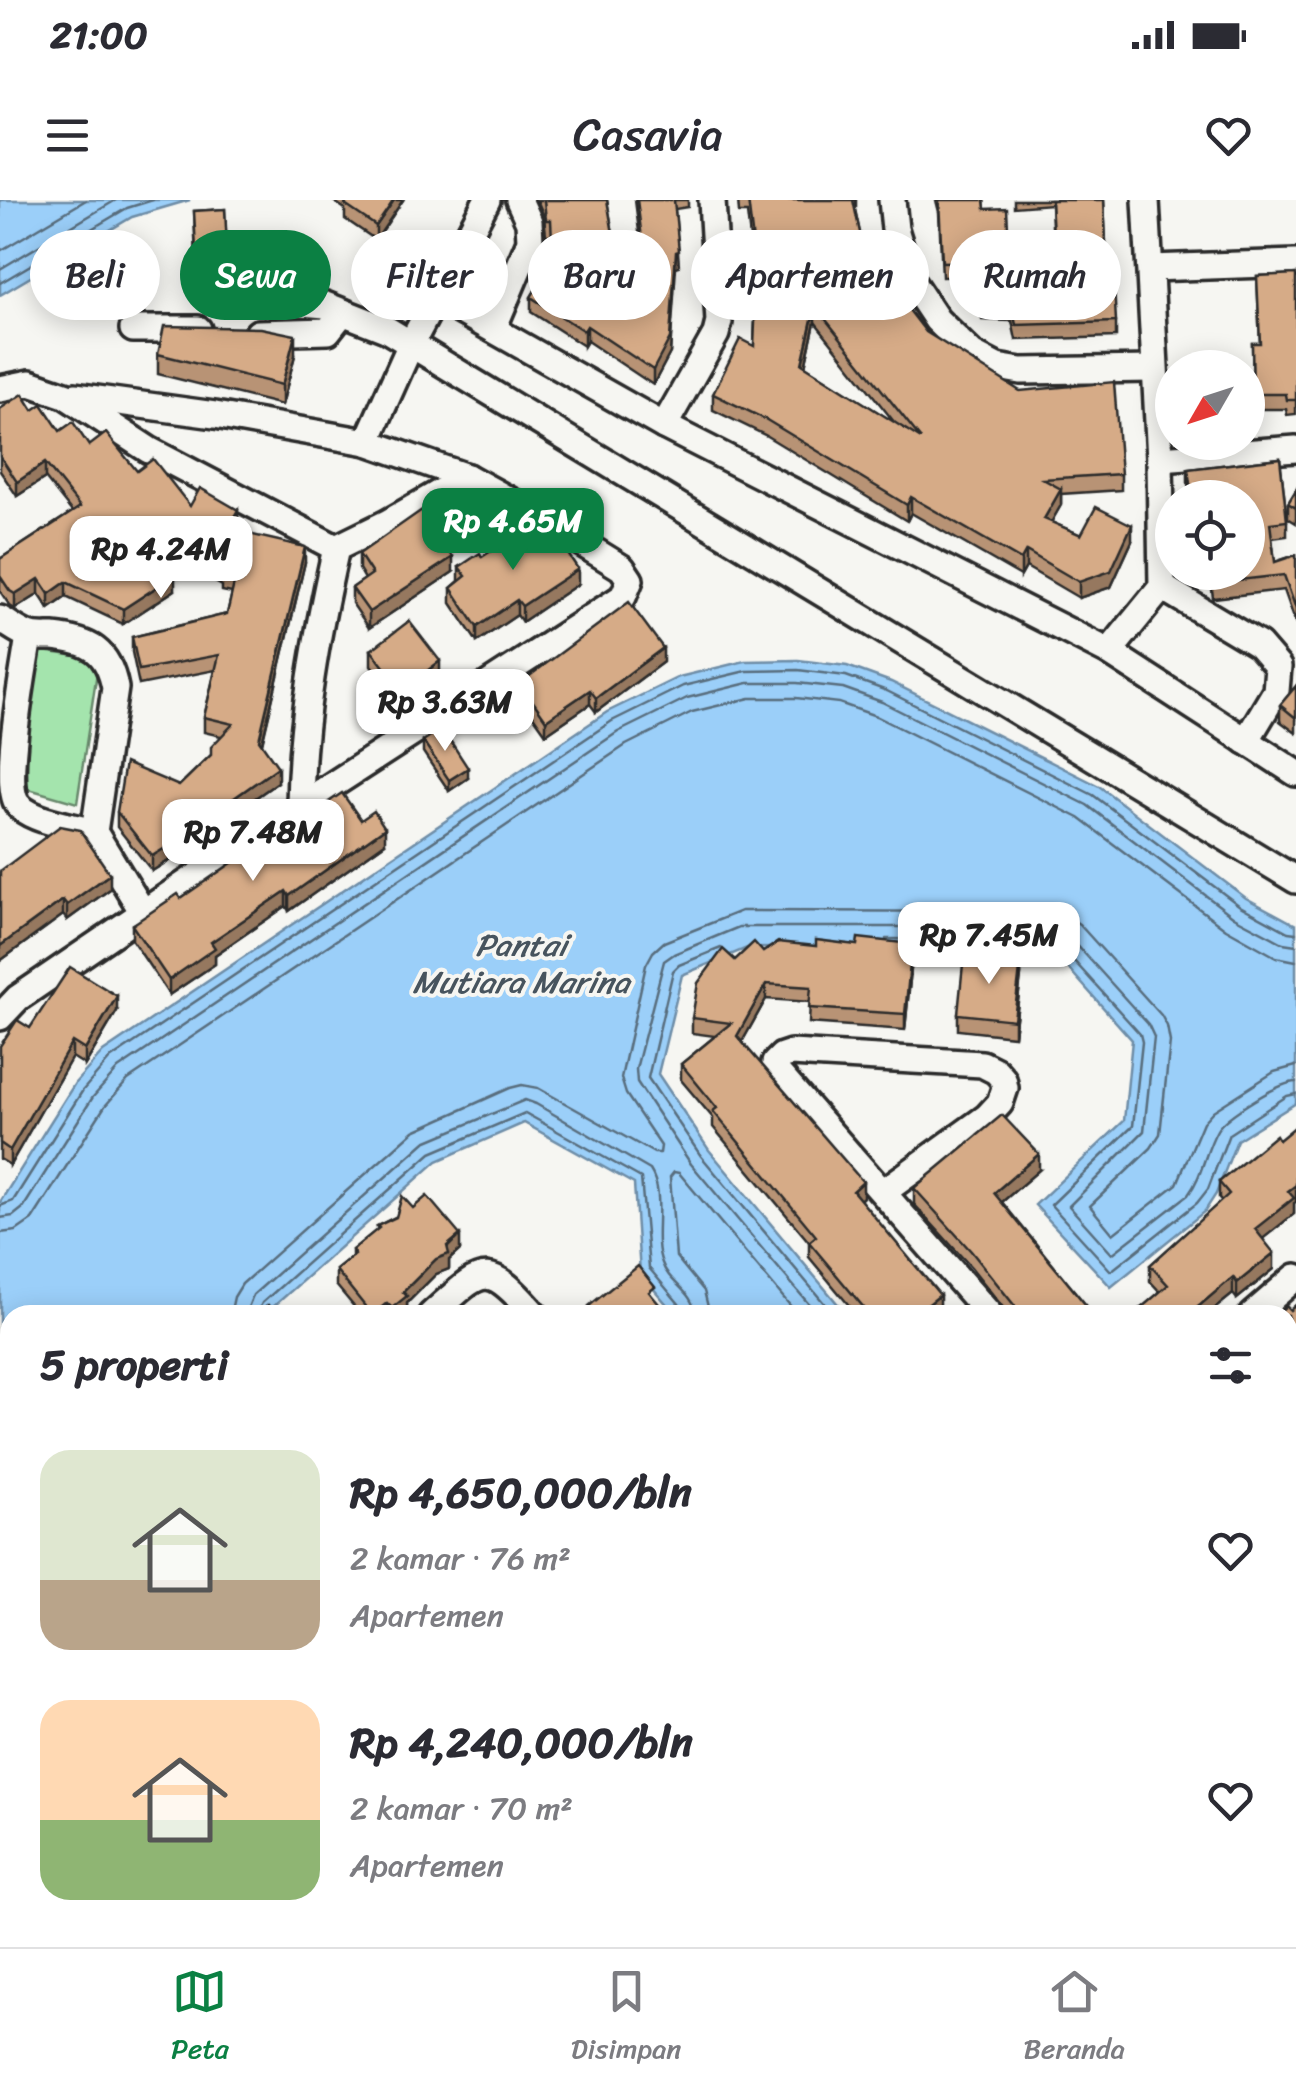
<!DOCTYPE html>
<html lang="id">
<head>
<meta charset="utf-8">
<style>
	:root { --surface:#fff; --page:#f7f7f7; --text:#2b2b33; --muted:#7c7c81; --line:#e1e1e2; --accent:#0b8043 }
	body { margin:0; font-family:Sriracha,sans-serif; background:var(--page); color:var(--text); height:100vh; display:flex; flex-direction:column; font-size:38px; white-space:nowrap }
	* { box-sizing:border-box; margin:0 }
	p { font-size:32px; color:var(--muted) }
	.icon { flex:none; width:55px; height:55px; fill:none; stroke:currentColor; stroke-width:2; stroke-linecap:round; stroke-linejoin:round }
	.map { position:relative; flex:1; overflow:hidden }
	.panel { position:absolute; left:0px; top:1105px; width:1298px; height:642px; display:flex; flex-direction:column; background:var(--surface); border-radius:30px 30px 0 0; box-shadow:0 5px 25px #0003 }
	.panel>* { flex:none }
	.hud { position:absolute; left:30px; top:30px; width:1238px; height:90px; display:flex; gap:20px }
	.needle { width:65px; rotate:231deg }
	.buttons { position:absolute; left:1155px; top:150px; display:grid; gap:20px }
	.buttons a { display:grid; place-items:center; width:110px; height:110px; border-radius:50%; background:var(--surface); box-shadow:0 5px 25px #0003; font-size:50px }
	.price { position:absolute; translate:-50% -85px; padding:0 22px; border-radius:20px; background:#fff; color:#222; font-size:32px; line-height:65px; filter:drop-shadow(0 2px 5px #0008) }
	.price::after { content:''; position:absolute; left:50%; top:60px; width:30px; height:22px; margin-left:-15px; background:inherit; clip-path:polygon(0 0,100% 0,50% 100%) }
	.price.current { background:var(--accent); color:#fff }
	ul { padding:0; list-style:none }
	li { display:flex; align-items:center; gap:30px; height:250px; padding:0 40px }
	li span { display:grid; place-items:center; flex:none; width:280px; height:200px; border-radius:30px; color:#555 }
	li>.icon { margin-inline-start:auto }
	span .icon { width:120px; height:120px; fill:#fffc; stroke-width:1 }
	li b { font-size:42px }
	h2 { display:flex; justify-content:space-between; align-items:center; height:120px; padding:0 40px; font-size:42px }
	.chip { padding:0 35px; border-radius:45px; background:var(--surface); box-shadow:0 5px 25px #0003; font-size:35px; line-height:90px }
	.chip.current { background:var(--accent); color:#fff }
	.status { display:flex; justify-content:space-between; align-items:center; height:70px; padding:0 50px; background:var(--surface); direction:ltr }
	.status svg { height:28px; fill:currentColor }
	header { display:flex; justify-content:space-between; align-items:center; height:130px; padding:0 40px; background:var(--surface); font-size:45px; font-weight:600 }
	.tabs { display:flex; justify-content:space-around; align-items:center; height:140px; border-top:2px solid var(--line); background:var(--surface); font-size:28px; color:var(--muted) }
	.tabs a { display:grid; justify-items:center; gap:5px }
	.tabs .current { color:var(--accent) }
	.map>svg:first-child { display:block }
	.green { fill:#a4e4ad; stroke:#68886c; stroke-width:2.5 }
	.water { fill:#9bcff9; stroke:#6e8da7; stroke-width:2.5 }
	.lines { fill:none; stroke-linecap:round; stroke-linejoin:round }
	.shore { stroke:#586d7d; stroke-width:2.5 }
	.minor-casing { stroke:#2b2b2b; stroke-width:32 }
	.minor { stroke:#f6f6f2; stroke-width:25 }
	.wall { fill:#b89374; stroke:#2b2b2b; stroke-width:2.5; fill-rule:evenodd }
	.shaded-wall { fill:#96785e; stroke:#2b2b2b; stroke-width:2.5 }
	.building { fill:#d6ab87; stroke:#2b2b2b; stroke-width:2.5; fill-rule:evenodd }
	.labels { text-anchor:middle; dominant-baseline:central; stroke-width:8; stroke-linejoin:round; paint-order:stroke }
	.water-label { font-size:32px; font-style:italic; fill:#47545e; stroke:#f6f6f2 }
</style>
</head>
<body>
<div class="status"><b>21:00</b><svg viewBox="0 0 49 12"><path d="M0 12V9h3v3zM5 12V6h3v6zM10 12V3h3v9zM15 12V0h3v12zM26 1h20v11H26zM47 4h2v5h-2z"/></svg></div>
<header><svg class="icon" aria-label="menu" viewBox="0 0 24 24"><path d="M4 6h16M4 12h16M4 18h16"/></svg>Casavia<svg class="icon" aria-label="heart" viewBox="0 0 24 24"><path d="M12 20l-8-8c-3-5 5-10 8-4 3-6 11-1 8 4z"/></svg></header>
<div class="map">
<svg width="1296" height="1747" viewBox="0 0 1296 1747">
	<rect width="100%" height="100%" fill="#f6f6f2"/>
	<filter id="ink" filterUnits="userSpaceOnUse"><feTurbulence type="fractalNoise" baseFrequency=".01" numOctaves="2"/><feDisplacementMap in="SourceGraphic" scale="20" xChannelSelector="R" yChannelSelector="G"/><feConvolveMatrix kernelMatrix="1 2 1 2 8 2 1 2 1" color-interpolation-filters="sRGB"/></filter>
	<g filter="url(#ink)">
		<path class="green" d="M35,450L99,459L77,603L15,585Z"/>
		<g class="water">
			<path d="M0,0H190L132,17L0,95Z"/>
			<path d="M798,460L847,466L891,482L1099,586L1246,698L1296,725V903L1237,940L1216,994L1205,1011L1111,1087L1035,1005L1124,921L1132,840L1052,750L747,748L682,775L658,874L709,950L847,1115H676L640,1073L634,984L524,923L437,961L264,1115H10V1331L0,1339V1002L75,883L103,852L607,512L679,477L745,461Z"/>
			<path d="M699,1738H871L859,1747H689Z"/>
		</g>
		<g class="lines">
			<g class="shore">
				<path d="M0,51L86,0"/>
				<path d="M0,69L116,0"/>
				<path d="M0,83L127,8L153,0"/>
				<path d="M886,739L1055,740L1140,834L1142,842L1133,926L1051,1005L1111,1071L1197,1003L1208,989L1229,934L1287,896L1296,894"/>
				<path d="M721,748L679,765L673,771L648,878L701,956L834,1115"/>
				<path d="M0,1006L13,1001L83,890L110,859L612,521L683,486L746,471L798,470L846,476L887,491L1093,595L1240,706L1288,732L1296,733"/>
				<path d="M0,1018L13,1016L23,1008L93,897L118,869L618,532L687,498L748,483H797L843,488L882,502L1087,605L1234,717L1283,743L1296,745"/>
				<path d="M0,1033L16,1031L32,1020L105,906L128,880L626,545L692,512L750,498H796L839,503L876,516L1079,618L1226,729L1276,757L1296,761"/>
				<path d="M258,1111L262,1103L431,953L525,913L641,978L649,1068L680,1105L683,1115"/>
				<path d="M230,1115L234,1097L242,1084L414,931L510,888L522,885L538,888L654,953H660L661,946L626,894L621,878L646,765L653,752L664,742L741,711L1053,712L1067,716L1079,724L1161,815L1167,826L1170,842L1160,934L1151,948L1090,1006L1113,1034L1177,984L1203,922L1213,911L1274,872L1296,866"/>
				<path d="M245,1115L253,1095L425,942L525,900L536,904L650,970C667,996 651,1036 662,1063C669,1084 694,1091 695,1115"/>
				<path d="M710,1115L704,1091L676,1057L670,977L674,972L679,973L798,1115"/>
				<path d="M818,1115L691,964L637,882L636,869L664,761L674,754L739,727H1051L1065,732L1148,824L1154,837L1144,931L1069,1006L1112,1054L1188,995C1203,975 1205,951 1217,930C1225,916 1280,882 1296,882"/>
			</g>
			<g class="minor-casing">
				<g id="minor">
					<path d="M892,0L895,29L911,81L937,120L972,154L997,167L1021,171L1153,169"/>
					<path d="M1150,68L1296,63"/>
					<path d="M436,97L664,226L1109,452L1296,573"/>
					<path d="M280,101L325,105L386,129L1296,680"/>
					<path d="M133,129H198"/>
					<path d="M493,129L530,41L529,22L519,0"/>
					<path d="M258,133L328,131L343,112"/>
					<path d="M0,189L30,183L65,195L149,250L336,348"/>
					<path d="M75,196L215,215L367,242"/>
					<path d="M664,226L716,134L719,122L712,0"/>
					<path d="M1160,259L1296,249"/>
					<path d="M1162,387L1259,445L1278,467L1276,491L1246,541"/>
					<path d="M0,419C9,424 19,432 28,435C35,438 45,437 53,437C90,441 108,450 115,488L94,632"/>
					<path d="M29,436C25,465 0,590 20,607C37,622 73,626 94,632L144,714"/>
					<path d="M1109,452L1162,387L1160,259L1146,0"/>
					<path d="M300,606C301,518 317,434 336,348L387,323L467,277"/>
					<path d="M0,817L18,798L300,606L623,397L630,380L622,368L533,313L467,277L367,242L410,146L487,0"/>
					<path d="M883,992L987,917L1000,903L1005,888L1003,879L996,871L982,864L791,853L782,856L775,863L776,871L990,1115"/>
					<path d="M431,1115C483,1069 485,1058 535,1115"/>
					<path d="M1252,1115L1296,1077"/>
					<path d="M1288,1463L1296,1473"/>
					<path d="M0,1487L10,1478"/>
					<path d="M1288,1570L1296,1563"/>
					<path d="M1288,1601L1296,1594"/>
					<path d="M405,1738L413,1747"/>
					<path d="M488,1747L499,1738"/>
					<path d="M1080,1747L1091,1738"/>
				</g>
			</g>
			<use href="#minor" class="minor"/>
		</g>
		<g class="wall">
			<path d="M332,0H403L376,40L345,19V9Z"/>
			<path d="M537,0H607L616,50L641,47L635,0H688V7L675,9L679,66L676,67L670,153L653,185L587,141L584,146L531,112V97L552,62L551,35H546L544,16Z"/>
			<path d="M738,0H856V6H854L865,56L926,132L1121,274V290L1061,294V305L1051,322L1081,335L1132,341L1111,387L1079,398L1026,367L1021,376L911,313L907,321L765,235L713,210V194L754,146L756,88L747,13H739ZM815,122L895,223L805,166Z"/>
			<path d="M936,0H984L985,9L1010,71L1054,70L1051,4L1014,7V0H1104L1107,65L1116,122V137L1016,140L1012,121L982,120L975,76L942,77L939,12Z"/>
			<path d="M225,9L227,58L196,60L194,11Z"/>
			<path d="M1296,74V214L1287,215L1286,209H1253L1252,143H1260L1257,76Z"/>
			<path d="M158,154L295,155L282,205L158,174Z"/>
			<path d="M0,209L33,210L60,231L137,271L190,306L238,325L234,331L305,362L262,544L278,582L205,633V638L152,671L117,627V612L179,586L211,555L221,536L204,532V517L215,470L139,485L132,452V437L227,414L232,393L222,391V386L163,352L175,390L123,424L66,397L49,409L39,394L15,409L10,406L0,391V359L72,312L45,278L17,296L0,271Z"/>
			<path d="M1280,258L1287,321V336L1272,338L1275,362L1296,355V424L1284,390L1213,398L1210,372H1248V298H1190L1188,284V269Z"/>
			<path d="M1296,290V323L1288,318V303Z"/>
			<path d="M359,354L453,372L369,428L352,403V388L365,379L359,369Z"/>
			<path d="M482,357L578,384L522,422L517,415L477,442L451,403V388L459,381V367Z"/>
			<path d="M371,450L440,476L402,505L371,465Z"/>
			<path d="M663,462L596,512L590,504L546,534L520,497V483Z"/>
			<path d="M1296,486V533L1280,521V505Z"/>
			<path d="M423,541L468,578L449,591L423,552Z"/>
			<path d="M361,620L385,643L289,711L286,706L215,755V764L169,795L132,740V725L181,698L296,624Z"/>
			<path d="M0,671L110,689L67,720L63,715L0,761Z"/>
			<path d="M816,746L912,759L905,830L809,823L810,802L766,799L742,842L863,997L860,1000L940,1110L934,1115H857L809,1057V1042L713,927V918L681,880V864L715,836L692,833V818L735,760L763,752Z"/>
			<path d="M1021,775L1014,836L958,830V814Z"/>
			<path d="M117,811L85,865L72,857L10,965L0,959V846L30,828Z"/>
			<path d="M1039,970L1002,1002L1094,1115H1009L971,1067L914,1004V988Z"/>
			<path d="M1219,982L1294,1003V1014L1262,1039L1274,1069L1237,1099L1233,1094L1207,1115H1133L1160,1092L1150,1081V1065L1222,1001L1219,998Z"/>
			<path d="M413,1008L460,1050L449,1060V1069L436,1074L407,1103V1111L402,1115H361L336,1085V1070L352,1057V1050L377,1030V1026Z"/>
			<path d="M1296,1105V1177L1288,1166V1115L1290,1110Z"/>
			<path d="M1293,1719L1296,1747H1273L1267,1740L1259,1747H1250L1244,1740L1236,1747H1108L1128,1738H1288Z"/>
			<path d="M248,1738H292L281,1747H256Z"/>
			<path d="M296,1738H383L387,1747H304Z"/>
			<path d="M887,1738H936L892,1744Z"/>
		</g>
		<g class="shaded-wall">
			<path d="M394,0H403L376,40V26Z"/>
			<path d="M676,52L670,153L653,185V170Z"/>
			<path d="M815,106V122L802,180V164Z"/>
			<path d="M587,126V141L584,146V131Z"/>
			<path d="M295,135V155L282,205V185Z"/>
			<path d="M45,263V278L17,296V282Z"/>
			<path d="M1061,289V305L1044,335V319Z"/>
			<path d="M911,297V313L907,321V305Z"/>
			<path d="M238,310V325L227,344V329Z"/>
			<path d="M1132,325V341L1111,387L1079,398V382Z"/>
			<path d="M305,347V362L259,555V540Z"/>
			<path d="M1026,351V367L1021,376V360Z"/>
			<path d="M453,357V372L369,428V412Z"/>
			<path d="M578,369V384L522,422V406Z"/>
			<path d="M175,375V390L123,424V409Z"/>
			<path d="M39,379V394L15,409V394Z"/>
			<path d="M66,382V397L49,409V394Z"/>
			<path d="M517,400V415L477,442V427Z"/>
			<path d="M663,448V462L596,512V498Z"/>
			<path d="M440,461V476L402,505V490Z"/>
			<path d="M590,490V504L546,534V520Z"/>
			<path d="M278,567V582L205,633V638L152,671V656Z"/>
			<path d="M468,568V578L449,591V580Z"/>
			<path d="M385,628V643L289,711V696Z"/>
			<path d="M110,674V689L67,720V705Z"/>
			<path d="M286,691V706L215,755V764L169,795V780L211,742Z"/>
			<path d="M63,700V715L0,761V746Z"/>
			<path d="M912,744V759L905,830V814Z"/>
			<path d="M1021,760V775L1014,836V820Z"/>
			<path d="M766,784V799L737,851V836Z"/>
			<path d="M117,796V811L85,865V850Z"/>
			<path d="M72,842V857L10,965V950Z"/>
			<path d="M1039,954V970L994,1009V993Z"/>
			<path d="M863,982V997L853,1006V991Z"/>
			<path d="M1296,985V1002L1294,1003V1014L1255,1045V1029L1288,991Z"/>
			<path d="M460,1035V1050L449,1060V1069L436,1074L407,1103V1111L402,1115H392V1108L403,1092Z"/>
			<path d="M1274,1053V1069L1237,1099V1083Z"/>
			<path d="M1233,1077V1094L1207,1115H1192V1112Z"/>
			<path d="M940,1095V1110L934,1115H915Z"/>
			<path d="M387,1103V1115H372Z"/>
			<path d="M1296,1398V1412L1288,1418V1404Z"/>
			<path d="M10,1603V1618L0,1626V1611Z"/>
			<path d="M1293,1699V1719L1288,1723V1703Z"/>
			<path d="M7,1715V1731L0,1736V1721Z"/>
			<path d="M273,1738H292L281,1747H267V1742Z"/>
			<path d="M620,1738H642L630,1747H608Z"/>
			<path d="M1224,1738H1244V1740L1236,1747H1212Z"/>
			<path d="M1254,1738H1267V1740L1259,1747H1254Z"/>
		</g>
		<g class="building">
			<path d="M348,0H394L376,26L345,5Z"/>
			<path d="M544,0H607L616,50L643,46L637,0H674L679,51L676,52L670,138L653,170L587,126L584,131L531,97L553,61L551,20H546Z"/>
			<path d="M748,0H853L865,56L875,51L896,86L892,88L926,132L1020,191L1114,182L1121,274L1043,279L1061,289L1044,319L1081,335L1096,307L1132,325L1111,371L1079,382L1026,351L1021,360L911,297L907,305L765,219L713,194L740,139L754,146L757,75ZM815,106L921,239L802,164Z"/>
			<path d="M939,0H984L985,9L1007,8L1010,71L1055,70L1051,0H1104L1107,65H1113L1116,122L1016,125L1012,106L982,105L975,61L942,62Z"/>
			<path d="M225,9L227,47L196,50L194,11Z"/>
			<path d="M1296,74V200H1287L1286,194H1253L1252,143H1260L1257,76Z"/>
			<path d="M164,126L261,128L295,135L282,185L158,154Z"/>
			<path d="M23,194L33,210L42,204L60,231L73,222L89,246L106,233L137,271L153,259L190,306L200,288L238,310L227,329L305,347L259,540L278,567L203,620L205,624L152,656L117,612L125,563L179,586L211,555V547L233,524L204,517L219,455L139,470L132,437L227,414L235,379L222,376L223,371L152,330L175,375L123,409L66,382L49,394L39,379L15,394L10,391L0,376V359L80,307L45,263L17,282L0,256V209Z"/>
			<path d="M1280,258L1287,321L1270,323L1275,362L1296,355V409L1284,375L1213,383L1211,372H1248V298H1192L1188,269Z"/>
			<path d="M1296,290V308L1288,303Z"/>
			<path d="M422,310L453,357L369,412L352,388L372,374L359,354Z"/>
			<path d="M538,320L551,328L578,369L522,406L517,400L477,427L451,388L466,376L459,367L480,353L482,357Z"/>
			<path d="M629,402L663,448L596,498L590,490L546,520L520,483Z"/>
			<path d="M409,421L440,461L402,490L371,450Z"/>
			<path d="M1296,486V518L1280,505Z"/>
			<path d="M442,528L468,568L449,580L423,541Z"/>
			<path d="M342,593L361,620L374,611L385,628L289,696L286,691L211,742L215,748L169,780L132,725L178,694L181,698L294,620L296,624Z"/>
			<path d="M60,626L80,630L110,674L67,705L63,700L0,746V671Z"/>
			<path d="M858,738L912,744L905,814L809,808L811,787L766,784L737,836L863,982L853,991L940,1095L915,1115H870L809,1042L816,1036L713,911L717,908L681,864L731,823L692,818L698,783L723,749L735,760L754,742L763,752L778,742L816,746V740L857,745Z"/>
			<path d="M964,754L1021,760L1014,820L958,814Z"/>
			<path d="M70,767L117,796L85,850L72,842L10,950L0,943V846L17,820L30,828Z"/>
			<path d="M1002,915L1039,954L994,993L1094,1115H1022L971,1051L914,988Z"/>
			<path d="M1296,926V985L1288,991L1294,998L1255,1029L1274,1053L1237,1083L1233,1077L1192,1112L1190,1109L1182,1115H1133L1168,1085L1150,1065L1229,994L1219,982L1276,935L1279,940Z"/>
			<path d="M402,996L413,1008L427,996L460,1035L447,1046L449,1054L436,1059L403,1092L407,1096L392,1108L387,1103L372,1115L336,1070L355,1055L352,1050L379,1028L377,1026L396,1017Z"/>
			<path d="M638,1066L655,1087L649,1092L668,1115H597L589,1106Z"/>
			<path d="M268,1105L276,1115H257Z"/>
			<path d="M1296,1105V1162L1288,1152V1115H1275L1286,1106L1290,1110Z"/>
			<path d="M1288,1330L1296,1341V1398L1288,1404Z"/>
			<path d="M0,1539L10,1551V1603L0,1611Z"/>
			<path d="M0,1684L6,1690L1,1694L7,1715L0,1721Z"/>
			<path d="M1288,1713L1296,1723V1747H1290L1282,1738H1288Z"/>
			<path d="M311,1738H383L387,1744L384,1747H320Z"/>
			<path d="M507,1738H620L608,1747H514Z"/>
			<path d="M900,1738H936L944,1747H888Z"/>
			<path d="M1128,1738H1224L1212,1747H1108L1113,1743L1124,1740Z"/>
		</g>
	</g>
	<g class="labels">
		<g class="water-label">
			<text x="521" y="745">Pantai<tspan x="521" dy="37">Mutiara Marina</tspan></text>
		</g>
	</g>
</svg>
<div class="buttons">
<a><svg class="needle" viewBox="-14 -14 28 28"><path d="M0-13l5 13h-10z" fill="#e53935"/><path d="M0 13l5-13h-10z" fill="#7c7c81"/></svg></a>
<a><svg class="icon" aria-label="locate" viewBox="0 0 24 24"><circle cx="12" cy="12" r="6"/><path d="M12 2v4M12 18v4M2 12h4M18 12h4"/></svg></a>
</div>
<b class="price current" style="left:513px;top:373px">Rp 4.65M</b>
<b class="price" style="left:161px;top:401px">Rp 4.24M</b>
<b class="price" style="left:445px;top:554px">Rp 3.63M</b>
<b class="price" style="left:253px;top:684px">Rp 7.48M</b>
<b class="price" style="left:989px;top:787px">Rp 7.45M</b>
<div class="hud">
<a class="chip">Beli</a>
<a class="chip current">Sewa</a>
<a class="chip">Filter</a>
<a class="chip">Baru</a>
<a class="chip">Apartemen</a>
<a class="chip">Rumah</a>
</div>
<section class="panel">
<h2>5 properti<svg class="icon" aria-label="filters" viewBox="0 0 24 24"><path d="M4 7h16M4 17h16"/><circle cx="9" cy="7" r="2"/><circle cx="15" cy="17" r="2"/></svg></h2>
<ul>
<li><span style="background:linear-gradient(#dfe7d0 65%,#b9a48a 0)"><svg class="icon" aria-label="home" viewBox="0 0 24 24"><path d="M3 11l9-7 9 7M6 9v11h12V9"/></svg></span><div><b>Rp 4,650,000/bln</b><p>2 kamar · 76 m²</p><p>Apartemen</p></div><svg class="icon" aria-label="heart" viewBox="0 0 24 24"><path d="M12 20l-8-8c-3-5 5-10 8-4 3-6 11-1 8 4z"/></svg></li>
<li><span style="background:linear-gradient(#ffd9b3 60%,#8fb573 0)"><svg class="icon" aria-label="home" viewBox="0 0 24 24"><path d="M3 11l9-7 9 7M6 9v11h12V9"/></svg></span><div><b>Rp 4,240,000/bln</b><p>2 kamar · 70 m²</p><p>Apartemen</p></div><svg class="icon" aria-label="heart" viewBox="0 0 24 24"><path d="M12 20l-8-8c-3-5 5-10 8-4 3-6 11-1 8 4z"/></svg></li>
</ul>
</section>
</div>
<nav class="tabs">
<a class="current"><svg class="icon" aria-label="map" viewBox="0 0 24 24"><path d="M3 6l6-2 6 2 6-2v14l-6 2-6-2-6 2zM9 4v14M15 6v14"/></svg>Peta</a>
<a><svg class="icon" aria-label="saved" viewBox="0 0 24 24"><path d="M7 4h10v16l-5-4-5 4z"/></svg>Disimpan</a>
<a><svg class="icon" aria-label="home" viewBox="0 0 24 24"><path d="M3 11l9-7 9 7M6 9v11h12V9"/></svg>Beranda</a>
</nav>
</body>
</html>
